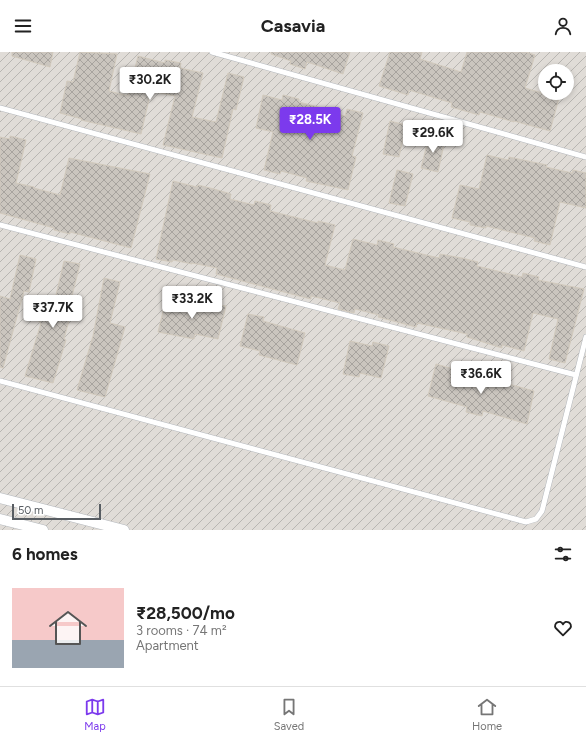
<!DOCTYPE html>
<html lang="en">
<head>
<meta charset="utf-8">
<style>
	:root { --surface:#fff; --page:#f6f6f6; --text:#222; --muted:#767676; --line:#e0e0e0; --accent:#7c3aed }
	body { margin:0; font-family:Figtree,sans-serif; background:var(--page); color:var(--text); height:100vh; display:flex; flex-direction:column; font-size:15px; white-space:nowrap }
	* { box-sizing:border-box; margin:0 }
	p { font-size:13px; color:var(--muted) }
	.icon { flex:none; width:22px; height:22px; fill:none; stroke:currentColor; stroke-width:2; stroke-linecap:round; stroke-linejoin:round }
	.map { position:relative; height:478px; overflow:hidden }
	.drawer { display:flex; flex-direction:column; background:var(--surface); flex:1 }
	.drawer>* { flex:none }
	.fabs { position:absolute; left:538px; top:12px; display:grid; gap:8px }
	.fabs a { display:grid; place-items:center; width:36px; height:36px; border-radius:50%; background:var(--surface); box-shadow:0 2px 6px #0003; font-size:20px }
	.scale { position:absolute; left:12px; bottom:10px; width:89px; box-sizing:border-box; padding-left:4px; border:2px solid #585d62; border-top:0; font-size:11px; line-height:14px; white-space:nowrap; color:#585d62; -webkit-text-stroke:3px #fff; paint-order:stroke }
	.price { position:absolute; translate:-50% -34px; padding:0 9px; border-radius:4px; background:#fff; color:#222; font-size:13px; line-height:26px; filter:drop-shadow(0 1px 2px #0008) }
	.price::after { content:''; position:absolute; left:50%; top:24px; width:12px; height:9px; margin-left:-6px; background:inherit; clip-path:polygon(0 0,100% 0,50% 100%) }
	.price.selected { background:var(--accent); color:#fff }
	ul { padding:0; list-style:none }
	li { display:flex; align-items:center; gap:12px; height:100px; padding:0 12px }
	li span { display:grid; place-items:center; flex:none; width:112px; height:80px; border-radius:0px; color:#555 }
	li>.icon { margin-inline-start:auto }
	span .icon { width:48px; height:48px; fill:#fffc; stroke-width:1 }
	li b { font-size:17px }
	h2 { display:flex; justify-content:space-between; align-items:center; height:48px; padding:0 12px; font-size:17px }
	header { display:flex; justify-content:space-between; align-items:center; height:52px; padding:0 12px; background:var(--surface); font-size:18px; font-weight:700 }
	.menu { display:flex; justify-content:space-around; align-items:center; height:56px; border-top:1px solid var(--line); background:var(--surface); font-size:11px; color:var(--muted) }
	.menu a { display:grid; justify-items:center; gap:2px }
	.menu .selected { color:var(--accent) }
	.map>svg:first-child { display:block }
	.industrial { fill:url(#industrial-furrows); fill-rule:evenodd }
	.building { fill:url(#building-cross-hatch); stroke:#d2cabd }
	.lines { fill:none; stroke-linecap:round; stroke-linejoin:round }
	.service-casing { stroke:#b5b9be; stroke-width:6 }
	.minor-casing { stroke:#b5b9be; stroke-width:11 }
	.service { stroke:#fff; stroke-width:5 }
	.minor { stroke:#fff; stroke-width:10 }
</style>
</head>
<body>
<header><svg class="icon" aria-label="menu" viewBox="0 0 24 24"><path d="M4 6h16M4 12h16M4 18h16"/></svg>Casavia<svg class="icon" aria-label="person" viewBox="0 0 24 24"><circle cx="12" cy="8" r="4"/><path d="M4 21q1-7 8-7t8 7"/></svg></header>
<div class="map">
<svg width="586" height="478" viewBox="0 0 586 478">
	<defs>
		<pattern id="industrial-furrows" width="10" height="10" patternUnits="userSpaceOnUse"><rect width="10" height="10" fill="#e0dcd7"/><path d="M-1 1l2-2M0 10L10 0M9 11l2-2" fill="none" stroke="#b8b6b2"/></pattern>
		<pattern id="building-cross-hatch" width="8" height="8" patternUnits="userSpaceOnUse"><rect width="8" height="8" fill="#cac5be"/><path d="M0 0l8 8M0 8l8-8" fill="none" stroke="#a7a39e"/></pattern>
	</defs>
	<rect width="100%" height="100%" fill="#ede9df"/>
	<path class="industrial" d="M0,0H586V478H0ZM545,19H567V41H545Z"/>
	<g class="building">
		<path d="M12,0H53L50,15L12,4Z"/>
		<path d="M80,0L117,2L109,39L128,44L138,4L165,11V8L181,11L180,16L203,21L192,65L216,70L228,21L244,25L236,58L233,57L222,106L163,93L175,44L151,39L141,82L81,68L82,67L60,61L67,29L73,30Z"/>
		<path d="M271,0H350L343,22L307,10L305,17L290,12L291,9L271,2Z"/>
		<path d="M390,0H422L420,7L461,20L467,0H526L535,3L525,36L559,46L550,79L514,69V70L480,60L479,63L451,55L452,51L409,38L408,43L379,34Z"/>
		<path d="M263,43L282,48L283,43L299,47V50L322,56V58L345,64L347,57L363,61L352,104L356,105L348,138L306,129L307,126L281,119L280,122L264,118L273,80L256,76Z"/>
		<path d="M390,69L406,73L399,105L383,102Z"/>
		<path d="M10,84L26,88L16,131L34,135V136L60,143L69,106L150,122L131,196L70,180V182L54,178V176L0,161V85L10,87Z"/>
		<path d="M429,84L445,88L438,120L421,116Z"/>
		<path d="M487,103L508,108L509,105L547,113L546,115L572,121L573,118L586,121V156L560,150L550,193L534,189L535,186L486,174V176L470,173V170L452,166L460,133L479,137Z"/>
		<path d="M397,118L413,122L405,154L389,151Z"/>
		<path d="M173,129L197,135L198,133L214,137L231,142L230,147L254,153L255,149L271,153L270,159L318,171V169L335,173L325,213L345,218L353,187L377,193L378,188L394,192L393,195L439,206L440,202L462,206L478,210L477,214L522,225L523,221L539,225L538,228L584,237L565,311L549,307L558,267L533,261L524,299L502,293V296L467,285V282L417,271L416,275L378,265L379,263L355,257L354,261L338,257L340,251L311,244V247L295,243L216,222L217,216L192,211V212L173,208L172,210L156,207Z"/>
		<path d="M20,203L36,207L29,240L24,239L3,316L0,315V244L10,247Z"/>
		<path d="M64,209L80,212L68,260L71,261L64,287L66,288L53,331L25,324L41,271L39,270L43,253L53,256Z"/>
		<path d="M104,226L120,230L110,271L125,275L105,345L77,338L93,284Z"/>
		<path d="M166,247L208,256L210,251L226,254L218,287L195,282L194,287L158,280Z"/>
		<path d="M248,262L264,265L263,269L305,281L297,313L259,303L260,299L240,294Z"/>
		<path d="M350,289L372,294L373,290L389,294L381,326L360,321L359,325L343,322Z"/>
		<path d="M436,312L471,322L470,327L493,332L494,328L534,339L527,372L483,359L482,364L466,360L467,355L428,344Z"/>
	</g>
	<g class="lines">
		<g class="service-casing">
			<g id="service">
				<path d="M212,0L586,105"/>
				<path d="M0,56L586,215"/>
				<path d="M0,173L576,323"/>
				<path d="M0,329L526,470L536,467L542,459L586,285"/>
			</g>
		</g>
		<g class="minor-casing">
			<g id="minor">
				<path d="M0,446L124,478"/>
				<path d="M0,467L43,478"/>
			</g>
		</g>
		<use href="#service" class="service"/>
		<use href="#minor" class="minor"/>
	</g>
</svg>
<div class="fabs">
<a><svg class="icon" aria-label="locate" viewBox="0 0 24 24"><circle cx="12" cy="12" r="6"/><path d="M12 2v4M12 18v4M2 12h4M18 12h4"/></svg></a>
</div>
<div class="scale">50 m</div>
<b class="price" style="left:150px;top:49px">₹30.2K</b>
<b class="price selected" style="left:310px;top:89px">₹28.5K</b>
<b class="price" style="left:433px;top:102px">₹29.6K</b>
<b class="price" style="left:192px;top:268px">₹33.2K</b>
<b class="price" style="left:53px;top:277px">₹37.7K</b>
<b class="price" style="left:481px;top:343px">₹36.6K</b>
</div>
<section class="drawer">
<h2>6 homes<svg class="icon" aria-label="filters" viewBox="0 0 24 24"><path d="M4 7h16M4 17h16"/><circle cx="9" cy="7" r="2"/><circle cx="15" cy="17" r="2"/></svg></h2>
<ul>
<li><span style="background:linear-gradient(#f6c9c9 65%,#9aa5b1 0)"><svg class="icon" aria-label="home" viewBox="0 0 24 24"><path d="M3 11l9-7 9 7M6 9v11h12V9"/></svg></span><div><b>₹28,500/mo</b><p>3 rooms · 74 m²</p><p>Apartment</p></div><svg class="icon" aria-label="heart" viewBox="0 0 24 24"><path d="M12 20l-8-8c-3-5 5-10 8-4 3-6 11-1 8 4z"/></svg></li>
</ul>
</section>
<nav class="menu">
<a class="selected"><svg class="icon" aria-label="map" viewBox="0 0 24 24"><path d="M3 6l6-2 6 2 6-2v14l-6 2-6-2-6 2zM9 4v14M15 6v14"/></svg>Map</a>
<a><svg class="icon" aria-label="saved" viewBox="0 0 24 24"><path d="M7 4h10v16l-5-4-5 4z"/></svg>Saved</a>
<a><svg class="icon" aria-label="home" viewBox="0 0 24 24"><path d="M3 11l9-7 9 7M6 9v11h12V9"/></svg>Home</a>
</nav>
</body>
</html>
